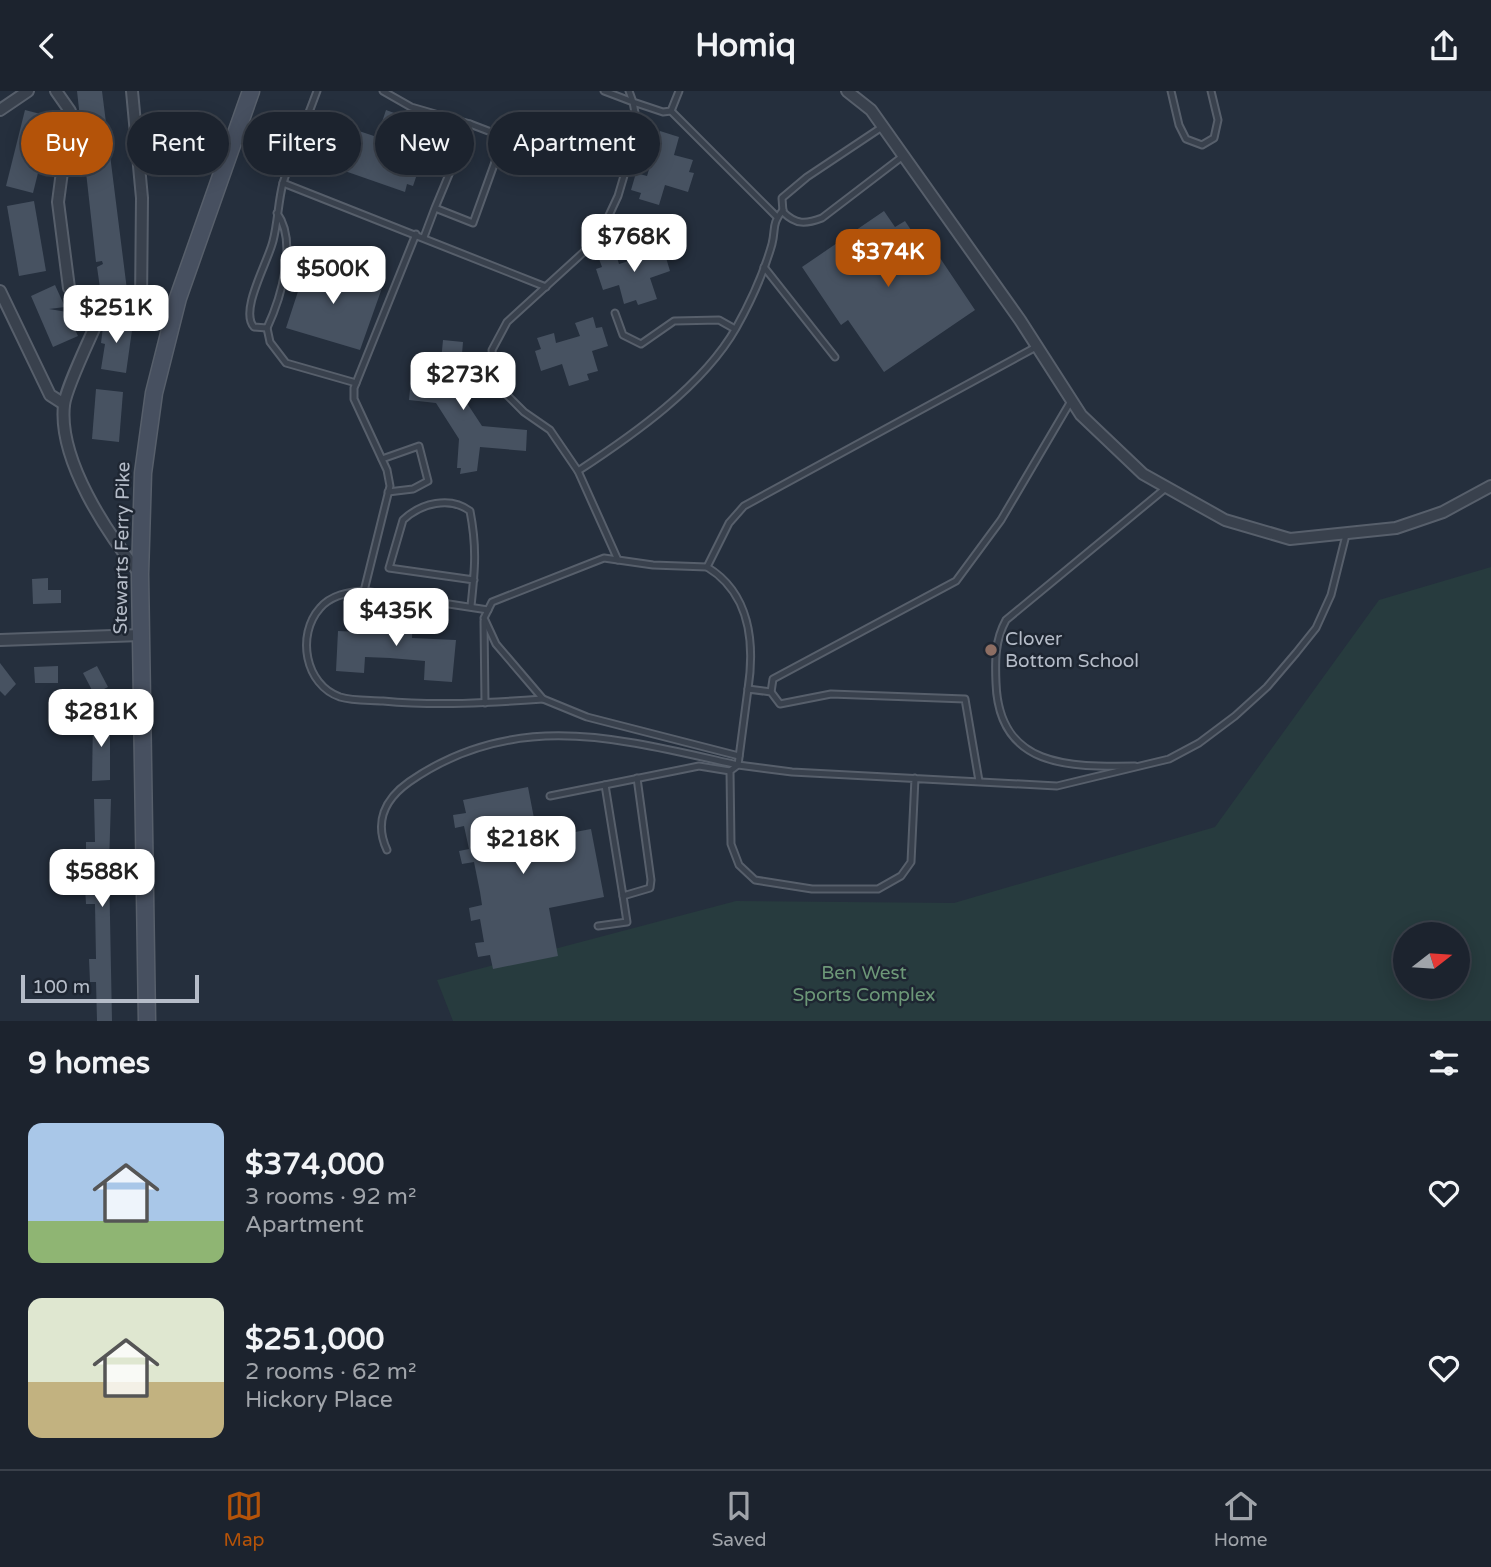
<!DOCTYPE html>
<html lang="en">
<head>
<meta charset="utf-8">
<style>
	:root { --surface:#1c232e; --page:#252b36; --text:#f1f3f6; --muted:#a0a4aa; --line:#3a404a; --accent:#b45309 }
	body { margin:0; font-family:"Varela Round",sans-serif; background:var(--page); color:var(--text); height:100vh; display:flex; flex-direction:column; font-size:26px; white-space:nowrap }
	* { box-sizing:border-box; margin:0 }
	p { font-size:23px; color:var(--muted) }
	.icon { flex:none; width:38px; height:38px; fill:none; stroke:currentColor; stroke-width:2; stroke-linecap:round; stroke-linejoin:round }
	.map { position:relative; height:930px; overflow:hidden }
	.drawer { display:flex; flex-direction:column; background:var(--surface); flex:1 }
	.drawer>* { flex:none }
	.hud { position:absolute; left:21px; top:21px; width:700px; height:63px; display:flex; gap:14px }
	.needle { width:46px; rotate:73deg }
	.buttons { position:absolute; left:1393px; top:831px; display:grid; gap:14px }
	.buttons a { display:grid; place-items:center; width:77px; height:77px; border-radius:50%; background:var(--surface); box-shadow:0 4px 18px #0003,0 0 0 2px var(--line); font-size:35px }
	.scale { position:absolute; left:21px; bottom:18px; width:178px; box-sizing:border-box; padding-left:7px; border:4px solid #b5bcc8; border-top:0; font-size:19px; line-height:24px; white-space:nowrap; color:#b5bcc8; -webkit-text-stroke:5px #1e2632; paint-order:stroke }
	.price { position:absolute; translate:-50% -60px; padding:0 16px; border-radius:14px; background:#fff; color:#222; font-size:23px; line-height:46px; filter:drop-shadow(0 2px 4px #0008) }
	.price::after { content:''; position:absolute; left:50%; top:42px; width:21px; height:16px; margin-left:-10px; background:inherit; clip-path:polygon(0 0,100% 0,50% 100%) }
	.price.on { background:var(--accent); color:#fff }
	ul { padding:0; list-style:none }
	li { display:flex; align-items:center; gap:21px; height:175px; padding:0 28px }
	li span { display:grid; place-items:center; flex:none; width:196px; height:140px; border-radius:14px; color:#555 }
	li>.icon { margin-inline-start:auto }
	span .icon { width:84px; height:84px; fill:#fffc; stroke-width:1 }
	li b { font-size:30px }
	h2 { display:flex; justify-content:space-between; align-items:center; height:84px; padding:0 28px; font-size:30px }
	.chip { padding:0 24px; border-radius:32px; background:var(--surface); box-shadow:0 4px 18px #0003,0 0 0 2px var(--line); font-size:24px; line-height:63px }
	.chip.on { background:var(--accent); color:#fff }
	header { display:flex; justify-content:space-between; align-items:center; height:91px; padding:0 28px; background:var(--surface); font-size:32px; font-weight:800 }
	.tab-bar { display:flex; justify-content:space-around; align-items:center; height:98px; border-top:2px solid var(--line); background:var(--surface); font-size:19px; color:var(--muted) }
	.tab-bar a { display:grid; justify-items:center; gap:4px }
	.tab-bar .on { color:var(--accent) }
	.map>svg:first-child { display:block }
	.green { fill:#273b3e; fill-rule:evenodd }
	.building { fill:#475261 }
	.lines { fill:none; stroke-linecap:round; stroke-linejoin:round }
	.service-casing { stroke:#575f6b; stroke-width:9 }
	.minor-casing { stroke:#575f6b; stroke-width:14 }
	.secondary-casing { stroke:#575f6b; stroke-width:19 }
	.service { stroke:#39414d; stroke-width:5 }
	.minor { stroke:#39414d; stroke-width:10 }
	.secondary { stroke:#475060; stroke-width:16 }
	.education-dot { fill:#8d6e63; stroke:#1e2632; stroke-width:2.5 }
	.labels { text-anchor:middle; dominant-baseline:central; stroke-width:5; stroke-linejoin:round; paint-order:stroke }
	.street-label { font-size:19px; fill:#b5bcc8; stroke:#1e2632 }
	.poi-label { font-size:19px; fill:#b5bcc8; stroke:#1e2632; text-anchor:start }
	.park-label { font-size:19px; fill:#6d9878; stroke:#1e2632 }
</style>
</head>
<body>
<header><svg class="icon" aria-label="back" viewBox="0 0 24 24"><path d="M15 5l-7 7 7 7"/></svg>Homiq<svg class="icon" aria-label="share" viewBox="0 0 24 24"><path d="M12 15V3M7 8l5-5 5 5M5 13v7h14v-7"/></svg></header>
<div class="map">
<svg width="1491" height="930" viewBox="0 0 1491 930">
	<rect width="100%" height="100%" fill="#252f3d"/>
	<path class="green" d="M1491,476V930H453L437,889L736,810L954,812L1215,736L1379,509ZM1405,844H1458V896H1405Z"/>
	<g class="building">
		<path d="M77,0H102L128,207L102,211L97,176L103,173L102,170L96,171Z"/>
		<path d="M25,19L52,26L33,102L6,95Z"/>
		<path d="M386,19L433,36L413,95L407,93L405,101L339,78L350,47L356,49L359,40L377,46Z"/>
		<path d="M660,40L679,46L674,64L693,69L689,81L694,82L688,101L665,94L659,114L639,108L641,102L631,99L636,82L647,85L654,62L642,59L647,42L658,45Z"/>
		<path d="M34,110L46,180L19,185L7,115Z"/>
		<path d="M884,120L895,136L905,130L929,166L936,161L975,219L884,281L848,229L841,234L802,176Z"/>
		<path d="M656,151L659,162L664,160L670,180L650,187L657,208L638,214L636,209L624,213L619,194L603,199L596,178L602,176L598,165L615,160L619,173L642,166L639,156Z"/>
		<path d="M309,167L327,173L326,179L382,197L360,259L286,237Z"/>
		<path d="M55,194L65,216L49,218L67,221L78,245L53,256L31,205Z"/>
		<path d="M593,226L596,237L602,236L608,255L592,260L598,280L587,283L589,289L569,295L562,273L541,280L535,260L541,258L537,247L554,242L556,252L580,245L575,232Z"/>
		<path d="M113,229L133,232L126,282L101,278L105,253L101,252L103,236L106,231Z"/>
		<path d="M443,249L463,251L459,300L482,335L527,339L526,360L480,356L477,380L460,383L461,377H457L459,348L436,312L409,309L411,288L439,291Z"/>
		<path d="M96,298L123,301L119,351L92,348Z"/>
		<path d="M48,487V499H61V512L33,513L32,488Z"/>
		<path d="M387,514H397V520L413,521L412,547L456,549L452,591L424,589L425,570L390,567L365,566L364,582L336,580L338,540L386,542Z"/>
		<path d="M0,572L16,593L5,605L0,600Z"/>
		<path d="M58,575V592H35L34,576Z"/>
		<path d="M97,575L108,596L94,603L83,582Z"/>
		<path d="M93,626H110V689L92,690Z"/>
		<path d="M528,696L538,748L591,738L604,806L549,817L558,865L493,878L490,864L478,866L475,852L484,851L480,828L471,830L469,817L482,814L480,801L474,771L462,773L459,760L469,758L464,735L455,737L453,724L466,722L463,709Z"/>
		<path d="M94,708H111L109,775L112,930H97L96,891H90L89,868H96L95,813H86L85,796L95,795V784L94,762L86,763V751H95Z"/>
	</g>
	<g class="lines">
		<g class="service-casing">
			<g id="service">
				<path d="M383,0L411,16L470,33"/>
				<path d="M629,0L633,11L663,21L671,20L679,0"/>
				<path d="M1171,0L1179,34L1186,48L1202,54L1214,47L1218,29L1211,0"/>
				<path d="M671,20L777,126"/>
				<path d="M882,36L807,86L782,107L783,121C796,134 806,133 822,127L903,65"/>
				<path d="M283,92L546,196"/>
				<path d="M277,122C298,151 281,207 267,237L254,236C239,220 268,171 273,150C278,131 278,111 283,92C293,61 306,30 317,0"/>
				<path d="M424,146L435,117L473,132L504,46L470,33L435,117"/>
				<path d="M764,176L835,266"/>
				<path d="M615,222L623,244L641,253L674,230L719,229L735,238"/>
				<path d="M267,237L270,251L286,272L356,292"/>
				<path d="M382,368L419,355L428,390L413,398L388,401"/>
				<path d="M578,380L550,339L524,321L495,292L492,259L507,231L598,148L618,105L631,61L636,27L633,11L604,0"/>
				<path d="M618,469L578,380C633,344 703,295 736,237C750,212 764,181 772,153C776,137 771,134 783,119"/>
				<path d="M707,476L653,474L604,467L492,511L484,527L496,553L543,608L587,626L739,665"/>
				<path d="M364,500L390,395L387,379L354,308V297L416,143"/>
				<path d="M471,515C475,478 477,456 470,420C450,405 421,412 403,429L389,477L474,489"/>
				<path d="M488,519L364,500C348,501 331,504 320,517C296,544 305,594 340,606C353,610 369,609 383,610C436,615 489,612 543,608"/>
				<path d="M484,530L485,612"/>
				<path d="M748,598C755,552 750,502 707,476L729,432L744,415L1036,256"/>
				<path d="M771,601L773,588L956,490L1001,429L1071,310"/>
				<path d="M1135,675C1069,676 999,677 996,592C995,569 995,549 1006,529L1167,396"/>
				<path d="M915,687L911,771L901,785L878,798H812L755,789L739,774L731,753L730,680L738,674L792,681L1057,695L1169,668L1199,652L1235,625L1267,596L1296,562L1316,537L1331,504L1346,444"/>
				<path d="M605,694L623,805L650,797L651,789L637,687"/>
				<path d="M550,705L699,675L730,680"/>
				<path d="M387,759C374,731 385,708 409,691C515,617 621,648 738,674L748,598L771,601L780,613L831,603L965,608L979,690"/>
				<path d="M598,835L627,831L623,805"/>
			</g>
		</g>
		<g class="minor-casing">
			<g id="minor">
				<path d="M56,0L70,20L58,111L69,197L100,224L141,213L142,107L132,0"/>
				<path d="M847,0L871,19L1020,229L1081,324L1143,383L1225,429L1290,448L1396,437L1443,421L1491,395"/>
				<path d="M0,19L28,0"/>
				<path d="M0,200L50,304L64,313"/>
				<path d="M100,224C92,244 66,296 64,314C58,369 107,442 140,483"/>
				<path d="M0,549L141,544"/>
			</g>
		</g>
		<g class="secondary-casing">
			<path id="secondary" d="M147,930L140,483L143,382L154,302L178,207L251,0"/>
		</g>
		<use href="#service" class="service"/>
		<use href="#minor" class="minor"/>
		<use href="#secondary" class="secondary"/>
	</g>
	<circle class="education-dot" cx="991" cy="559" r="7"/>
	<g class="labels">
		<g class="street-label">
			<text transform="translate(122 457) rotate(-89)">Stewarts Ferry Pike</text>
		</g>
		<g class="poi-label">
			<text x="1005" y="548">Clover<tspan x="1005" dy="22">Bottom School</tspan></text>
		</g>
		<g class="park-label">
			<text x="864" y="882">Ben West<tspan x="864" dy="22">Sports Complex</tspan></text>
		</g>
	</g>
</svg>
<div class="buttons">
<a><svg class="needle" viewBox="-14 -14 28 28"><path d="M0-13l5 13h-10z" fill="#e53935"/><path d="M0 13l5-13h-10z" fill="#a0a4aa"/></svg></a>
</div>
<div class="scale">100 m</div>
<b class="price" style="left:634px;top:183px">$768K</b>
<b class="price on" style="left:888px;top:198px">$374K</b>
<b class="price" style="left:333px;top:215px">$500K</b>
<b class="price" style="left:116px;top:254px">$251K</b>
<b class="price" style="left:463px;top:321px">$273K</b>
<b class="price" style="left:396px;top:557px">$435K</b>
<b class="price" style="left:101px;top:658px">$281K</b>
<b class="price" style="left:523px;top:785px">$218K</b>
<b class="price" style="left:102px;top:818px">$588K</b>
<div class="hud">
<a class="chip on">Buy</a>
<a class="chip">Rent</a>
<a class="chip">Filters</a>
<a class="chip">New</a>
<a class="chip">Apartment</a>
</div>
</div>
<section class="drawer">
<h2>9 homes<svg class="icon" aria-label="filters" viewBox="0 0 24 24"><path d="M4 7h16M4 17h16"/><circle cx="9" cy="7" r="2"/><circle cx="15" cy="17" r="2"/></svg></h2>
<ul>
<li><span style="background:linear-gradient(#a9c7e8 70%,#8fb573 0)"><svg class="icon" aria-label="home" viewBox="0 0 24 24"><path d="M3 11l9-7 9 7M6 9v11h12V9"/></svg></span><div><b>$374,000</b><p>3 rooms · 92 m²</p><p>Apartment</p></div><svg class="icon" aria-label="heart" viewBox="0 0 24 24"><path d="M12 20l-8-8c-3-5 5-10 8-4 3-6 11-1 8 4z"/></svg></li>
<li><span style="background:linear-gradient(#dfe7d0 60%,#c2b280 0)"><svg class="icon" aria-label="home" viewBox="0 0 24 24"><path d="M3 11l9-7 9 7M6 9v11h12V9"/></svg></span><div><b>$251,000</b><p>2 rooms · 62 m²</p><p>Hickory Place</p></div><svg class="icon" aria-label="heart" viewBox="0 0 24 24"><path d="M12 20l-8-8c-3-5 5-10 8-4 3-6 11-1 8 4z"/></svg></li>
</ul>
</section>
<nav class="tab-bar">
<a class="on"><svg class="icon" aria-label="map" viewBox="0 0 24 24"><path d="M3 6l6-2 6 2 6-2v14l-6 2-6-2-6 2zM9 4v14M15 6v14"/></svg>Map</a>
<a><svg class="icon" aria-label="saved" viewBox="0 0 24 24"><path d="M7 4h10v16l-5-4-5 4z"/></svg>Saved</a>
<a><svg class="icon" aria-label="home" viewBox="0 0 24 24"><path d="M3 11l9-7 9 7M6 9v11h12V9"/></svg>Home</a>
</nav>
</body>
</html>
